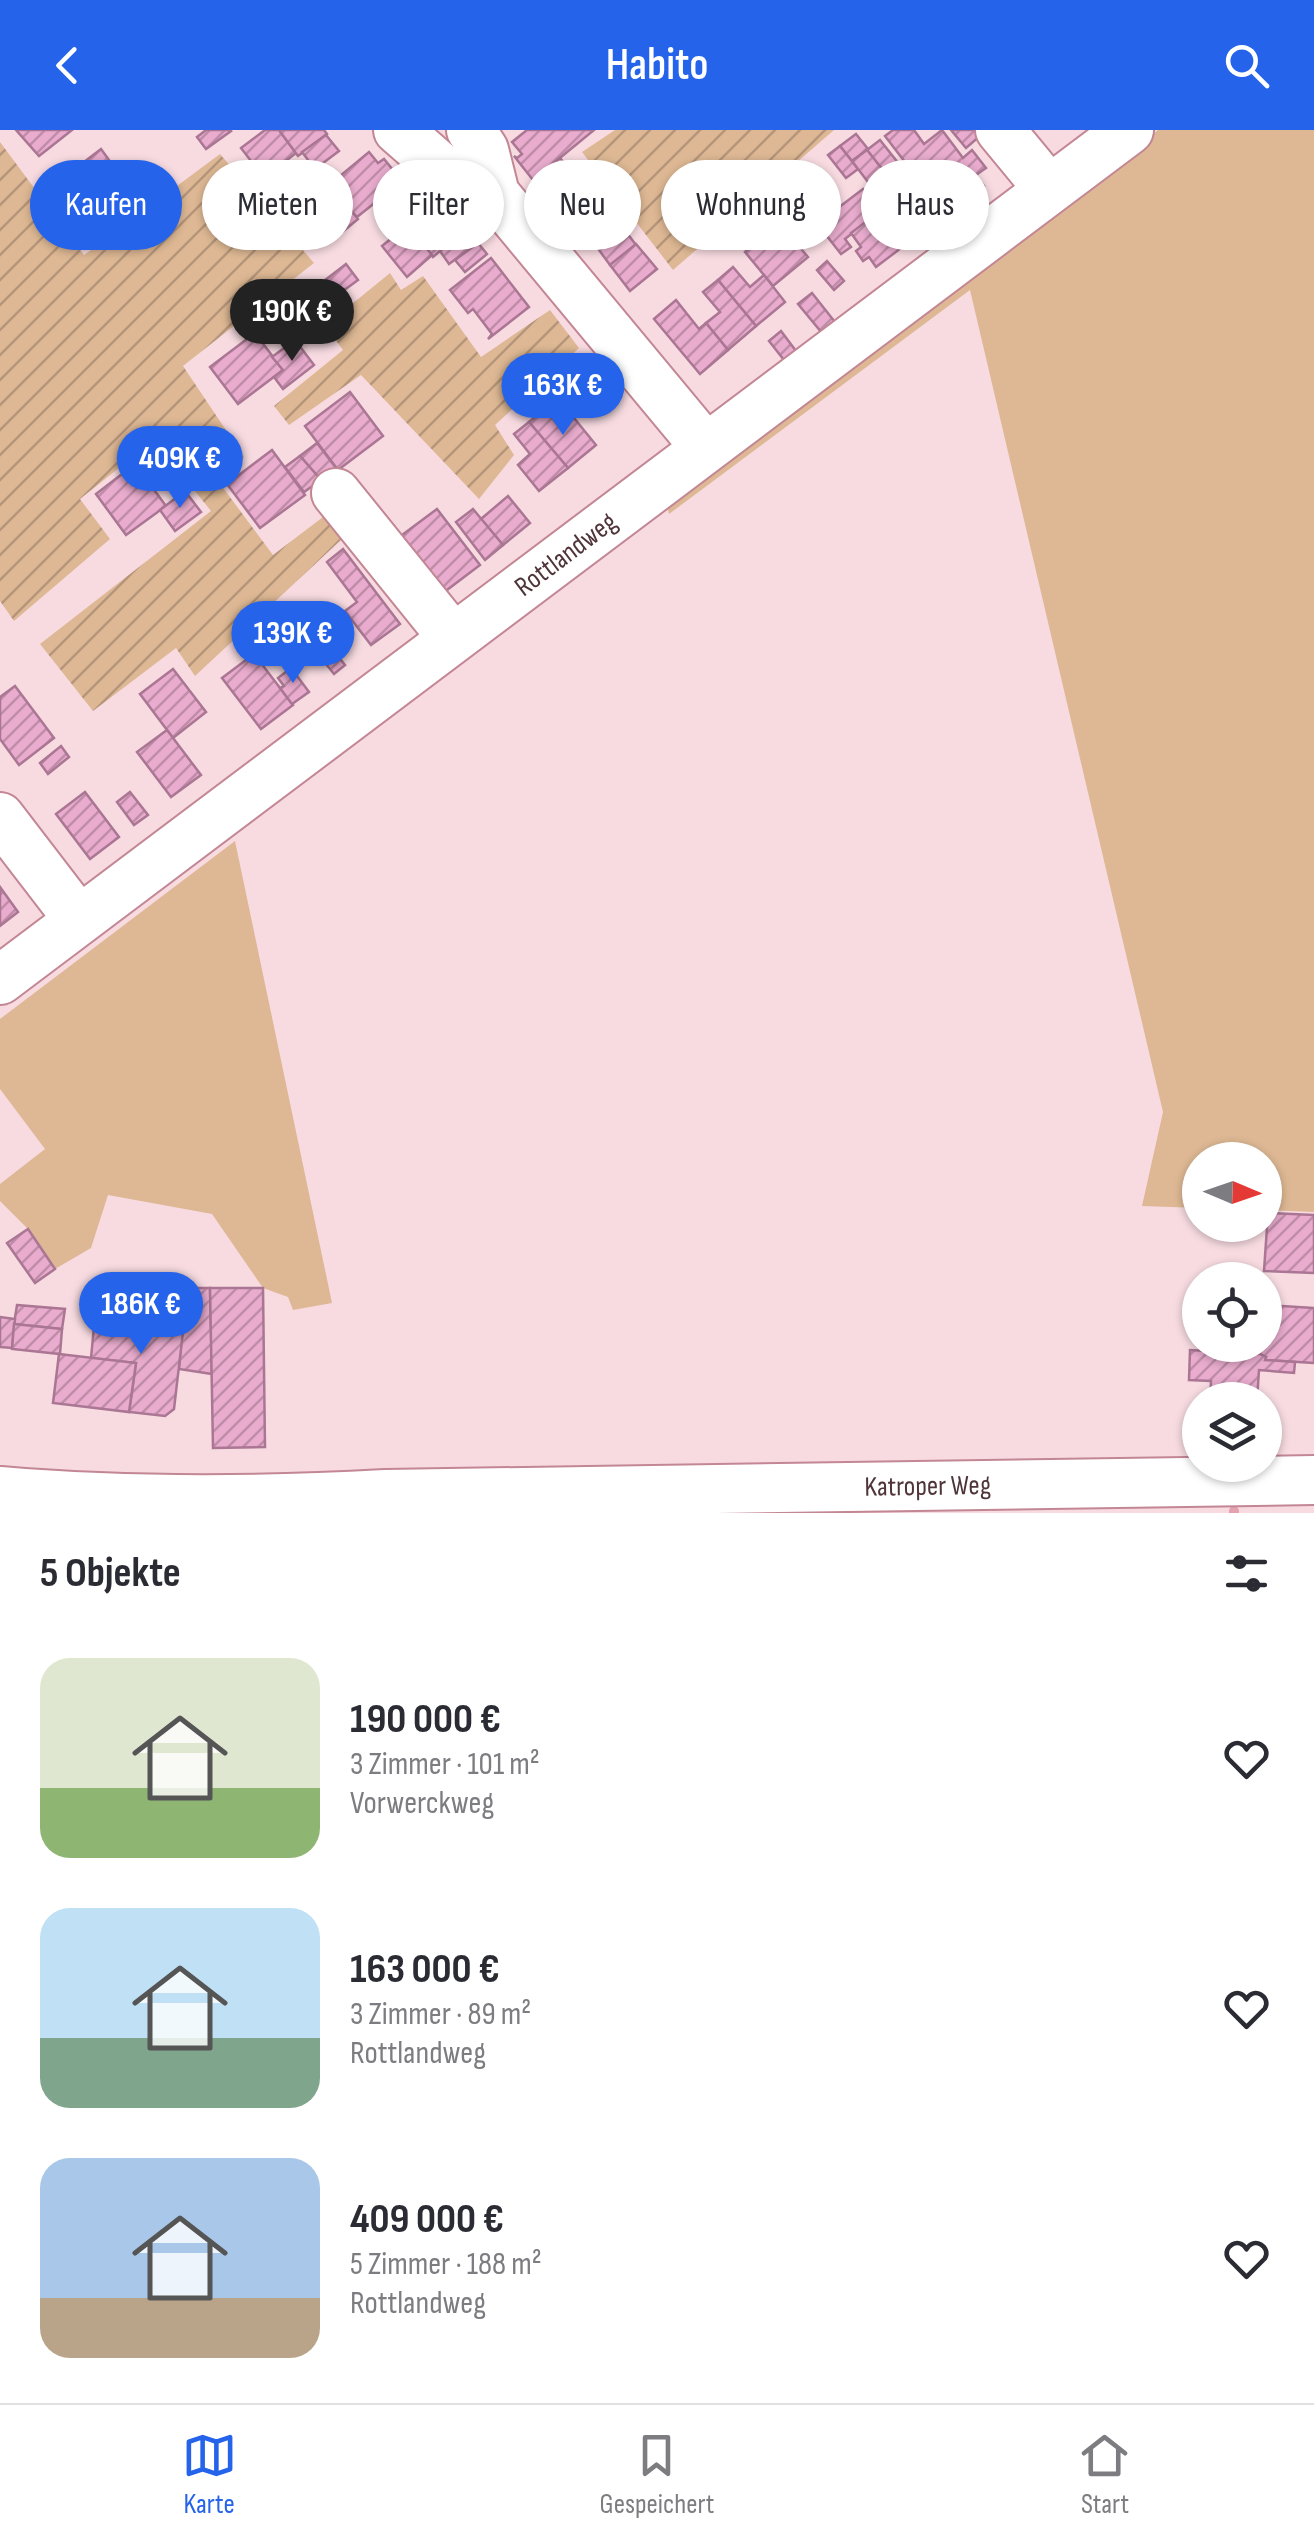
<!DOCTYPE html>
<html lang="de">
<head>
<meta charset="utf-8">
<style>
	:root { --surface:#fff; --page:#f2f2f3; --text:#2b2b33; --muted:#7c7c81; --line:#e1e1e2; --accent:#2563eb }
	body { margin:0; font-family:"Sofia Sans Condensed",sans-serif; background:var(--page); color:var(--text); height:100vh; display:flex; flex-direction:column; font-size:38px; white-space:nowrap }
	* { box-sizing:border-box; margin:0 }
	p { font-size:32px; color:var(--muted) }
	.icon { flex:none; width:55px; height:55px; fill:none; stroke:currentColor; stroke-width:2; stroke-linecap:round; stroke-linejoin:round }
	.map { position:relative; height:1383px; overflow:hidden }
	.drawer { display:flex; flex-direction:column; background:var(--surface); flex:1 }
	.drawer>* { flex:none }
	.hud { position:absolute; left:30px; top:30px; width:1255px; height:90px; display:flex; gap:20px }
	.needle { width:65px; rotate:92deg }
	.fabs { position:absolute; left:1182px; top:1012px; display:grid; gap:20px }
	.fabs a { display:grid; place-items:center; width:100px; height:100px; border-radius:50%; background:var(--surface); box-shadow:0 2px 8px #0004; font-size:50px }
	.price { position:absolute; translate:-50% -85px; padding:0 22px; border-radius:35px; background:var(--accent); color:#fff; font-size:32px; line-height:65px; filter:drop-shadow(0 2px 5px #0008) }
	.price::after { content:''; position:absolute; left:50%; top:60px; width:30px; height:22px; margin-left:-15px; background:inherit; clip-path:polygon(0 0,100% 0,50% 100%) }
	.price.selected { background:#222; color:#fff }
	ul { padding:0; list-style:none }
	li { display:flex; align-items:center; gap:30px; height:250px; padding:0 40px }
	li span { display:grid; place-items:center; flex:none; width:280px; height:200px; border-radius:30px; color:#555 }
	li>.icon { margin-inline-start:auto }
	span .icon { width:120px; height:120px; fill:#fffc; stroke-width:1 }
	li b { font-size:42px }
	h2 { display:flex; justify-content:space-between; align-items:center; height:120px; padding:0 40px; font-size:42px }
	.chip { padding:0 35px; border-radius:45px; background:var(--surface); box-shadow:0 2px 8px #0004; font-size:35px; line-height:90px }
	.chip.selected { background:var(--accent); color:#fff }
	header { display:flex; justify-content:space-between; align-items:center; height:130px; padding:0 40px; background:var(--accent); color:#fff; font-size:45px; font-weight:600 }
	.menu { display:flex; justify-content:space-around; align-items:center; height:140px; border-top:2px solid var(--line); background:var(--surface); font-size:28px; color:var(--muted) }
	.menu a { display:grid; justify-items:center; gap:5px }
	.menu .selected { color:var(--accent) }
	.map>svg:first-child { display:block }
	.green { fill:#deb894 }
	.garden { fill:url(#garden-furrows) }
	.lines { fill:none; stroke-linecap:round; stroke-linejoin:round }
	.stream { stroke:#e6a1b0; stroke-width:10 }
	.building { fill:url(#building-hatch); stroke:#aa7693; stroke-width:2.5 }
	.minor-casing { stroke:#c38694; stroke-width:52 }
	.minor { stroke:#fff; stroke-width:48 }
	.labels { text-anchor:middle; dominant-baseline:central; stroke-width:10; stroke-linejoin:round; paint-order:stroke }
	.street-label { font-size:28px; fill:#4f353a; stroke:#f7dbe1 }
</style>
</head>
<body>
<header><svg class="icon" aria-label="back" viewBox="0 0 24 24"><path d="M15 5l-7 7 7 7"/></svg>Habito<svg class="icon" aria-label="search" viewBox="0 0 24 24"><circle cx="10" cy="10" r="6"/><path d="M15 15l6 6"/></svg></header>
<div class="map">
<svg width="1314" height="1383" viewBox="0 0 1314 1383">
	<defs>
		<pattern id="garden-furrows" width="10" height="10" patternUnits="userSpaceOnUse" patternTransform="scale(2.5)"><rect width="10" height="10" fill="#deb894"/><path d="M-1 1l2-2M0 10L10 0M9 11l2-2" fill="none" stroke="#b6967a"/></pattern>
		<pattern id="building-hatch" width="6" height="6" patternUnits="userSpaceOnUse" patternTransform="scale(2.5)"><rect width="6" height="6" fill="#e9acce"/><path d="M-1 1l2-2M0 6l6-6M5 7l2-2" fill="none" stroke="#bf8da8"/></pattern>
	</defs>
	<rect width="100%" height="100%" fill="#f7dbe1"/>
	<g class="green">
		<path d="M1158,0H1314V1082L1265,1080V1030H1200V1078L1142,1076L1163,982L970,160L669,384L667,374Z"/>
		<path d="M235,711L332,1173L293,1180L288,1167L263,1158L212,1084L108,1065L91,1118L55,1139L28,1099L0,1071V1054L45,1019L0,959V889Z"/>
	</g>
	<g class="garden">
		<path d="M615,0H834L673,140L582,22Z"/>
		<path d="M0,12L84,125L220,24L314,133L183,236L244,327L218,351L273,425L323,387L342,409L195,546L176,518L93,581L40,514L211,381L154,310L80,369L110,409L14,491L0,471Z"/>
		<path d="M390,143L401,160L423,146L481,227L550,180L579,218L495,295L514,325L479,369L361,245L289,295L274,276L343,220L325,196Z"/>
	</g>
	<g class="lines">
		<path class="stream" d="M1234,1381V1383"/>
	</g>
	<g class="building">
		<path d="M16,0H72L39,26Z"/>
		<path d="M206,0H230L231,1L206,19L197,7Z"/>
		<path d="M265,0H279L296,23L264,48L241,18Z"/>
		<path d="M279,0H324L327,4L298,26Z"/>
		<path d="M527,0H594L533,50L514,26L517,28L522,24L512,12Z"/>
		<path d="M893,0H914L924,14L942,0L963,28L972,20L986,38L976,45L984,56L955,77L948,68L938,75L885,6Z"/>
		<path d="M951,0H977L981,5L966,18Z"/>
		<path d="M856,4L868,19L852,31L840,16Z"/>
		<path d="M326,5L339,21L315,39L302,22Z"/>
		<path d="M880,10L899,34L886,44L867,20Z"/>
		<path d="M840,16L858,39L846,48L828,25Z"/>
		<path d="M101,19L130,59L93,87L83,75L79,78L67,62L71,59L63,48Z"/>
		<path d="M867,20L886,44L871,56L852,31Z"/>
		<path d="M369,22L378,33L384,29L402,51L357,87L340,69L345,65L334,51Z"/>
		<path d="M560,28L571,41L551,57L540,45Z"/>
		<path d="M139,33L157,56L131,77L122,65L130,59L122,47Z"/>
		<path d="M590,49L622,87L590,113L558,76Z"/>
		<path d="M402,51L414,65L391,83L379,69Z"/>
		<path d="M863,59L880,81L845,109L851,117L841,124L805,78L826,62L838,78Z"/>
		<path d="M435,71L444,82L449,77L467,98L433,127L407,94Z"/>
		<path d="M344,72L358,89L329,113L315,96Z"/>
		<path d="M880,81L905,115L876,137L869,127L863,131L856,121L861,117L851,103Z"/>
		<path d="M901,81L919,104L905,114L887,91Z"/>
		<path d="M779,93L808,127L773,156L745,122Z"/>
		<path d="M408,95L432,125L407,147L382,116Z"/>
		<path d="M466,99L478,113L449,134L440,121Z"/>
		<path d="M624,99L636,115L610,135L599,120Z"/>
		<path d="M478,113L487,124L465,142L455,130Z"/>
		<path d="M636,114L657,139L630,161L610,135Z"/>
		<path d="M491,128L529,177L488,209L492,204L473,179L468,183L450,160Z"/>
		<path d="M827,131L844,151L834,160L817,140Z"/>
		<path d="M346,134L358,150L328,172L316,157Z"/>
		<path d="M733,137L750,157L764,145L785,172L756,196L718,150Z"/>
		<path d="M718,150L756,196L728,220L706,193L720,182L703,162Z"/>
		<path d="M812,163L835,192L822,203L798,174Z"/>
		<path d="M676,170L699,199L706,193L728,220L700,244L654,189Z"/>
		<path d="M781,201L796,221L784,230L769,211Z"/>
		<path d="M255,203L283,240L238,274L210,237Z"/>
		<path d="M295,210L314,235L283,259L274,247L283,240L272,227Z"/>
		<path d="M576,227L595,249L576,266L557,244Z"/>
		<path d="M350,262L383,306L338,340L305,296Z"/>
		<path d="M545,279L561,299L574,288L596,315L568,338L529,292Z"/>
		<path d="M529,292L568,338L539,361L518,335L530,324L514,304Z"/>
		<path d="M317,313L336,338L321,350L300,326Z"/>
		<path d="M272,320L305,365L260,398L227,354Z"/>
		<path d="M300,326L321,350L304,362L285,337Z"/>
		<path d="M135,334L166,376L126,405L96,364Z"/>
		<path d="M185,361L201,382L175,401L160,380Z"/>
		<path d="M508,366L530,393L503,415L481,389Z"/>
		<path d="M437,379L480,435L439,466L394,411Z"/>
		<path d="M473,379L503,415L485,430L456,392Z"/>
		<path d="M343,419L400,494L371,515L345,481L357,472L327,432Z"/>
		<path d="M326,485L346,510L333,520L314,496Z"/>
		<path d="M325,510L345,535L334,544L314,519Z"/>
		<path d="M254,524L293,575L261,599L222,548Z"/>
		<path d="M291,538L309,562L292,574L280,558L284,556L278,548Z"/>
		<path d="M173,539L206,582L173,608L140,564Z"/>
		<path d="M15,556L54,608L19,635L0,609V567Z"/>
		<path d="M167,600L201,645L171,667L137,622Z"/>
		<path d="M61,616L69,627L48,644L40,633Z"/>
		<path d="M85,662L119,707L90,729L56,684Z"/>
		<path d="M130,662L148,685L134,695L117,672Z"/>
		<path d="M0,757L18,782L0,796Z"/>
		<path d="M1268,1083L1314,1085V1143L1264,1141Z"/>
		<path d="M28,1099L55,1139L35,1153L7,1113Z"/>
		<path d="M186,1158H210L212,1244L179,1239Z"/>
		<path d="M210,1158H263L265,1317L213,1318Z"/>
		<path d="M17,1175L65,1179L62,1199L14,1194Z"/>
		<path d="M1265,1175L1314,1178V1233L1265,1230L1266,1227H1260V1215H1265Z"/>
		<path d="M96,1176L142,1182L140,1198L183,1202L174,1279L165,1286L129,1282L136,1233L91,1228Z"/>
		<path d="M142,1182L182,1187L183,1202L140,1198Z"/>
		<path d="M0,1187L15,1189L12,1218L0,1217Z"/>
		<path d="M14,1194L62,1199L60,1224L12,1219Z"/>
		<path d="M1190,1220L1260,1224L1266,1227L1265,1230L1295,1232L1294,1243L1259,1240L1257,1270H1210L1211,1251L1189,1250Z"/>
		<path d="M59,1224L136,1233L129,1282L53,1273Z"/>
	</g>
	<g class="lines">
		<g class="minor-casing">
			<g id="minor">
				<path d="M398,0L454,49L495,64"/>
				<path d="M471,0L484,20L495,64L706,318"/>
				<path d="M1000,0L1048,58"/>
				<path d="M336,363L453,508"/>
				<path d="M0,687L79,790"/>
				<path id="s1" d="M0,850L1129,0"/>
				<path id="s2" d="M0,1361C128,1372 256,1371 385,1364L1314,1350"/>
			</g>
		</g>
		<use href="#minor" class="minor"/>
	</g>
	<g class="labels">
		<g class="street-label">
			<text stroke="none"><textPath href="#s1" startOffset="708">Rottlandweg</textPath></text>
			<text stroke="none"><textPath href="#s2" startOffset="928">Katroper Weg</textPath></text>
		</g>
	</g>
</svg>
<div class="fabs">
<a><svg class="needle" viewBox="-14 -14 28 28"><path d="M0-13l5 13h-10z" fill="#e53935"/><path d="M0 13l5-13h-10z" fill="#7c7c81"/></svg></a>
<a><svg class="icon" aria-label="locate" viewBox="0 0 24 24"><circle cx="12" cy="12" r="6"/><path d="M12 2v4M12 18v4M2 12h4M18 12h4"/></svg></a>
<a><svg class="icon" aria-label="layers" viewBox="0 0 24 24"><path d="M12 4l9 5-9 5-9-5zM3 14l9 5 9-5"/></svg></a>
</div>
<b class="price selected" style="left:292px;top:234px">190K €</b>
<b class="price" style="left:563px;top:308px">163K €</b>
<b class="price" style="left:180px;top:381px">409K €</b>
<b class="price" style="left:293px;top:556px">139K €</b>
<b class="price" style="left:141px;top:1227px">186K €</b>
<div class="hud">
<a class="chip selected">Kaufen</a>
<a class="chip">Mieten</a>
<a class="chip">Filter</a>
<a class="chip">Neu</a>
<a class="chip">Wohnung</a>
<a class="chip">Haus</a>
</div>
</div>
<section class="drawer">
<h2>5 Objekte<svg class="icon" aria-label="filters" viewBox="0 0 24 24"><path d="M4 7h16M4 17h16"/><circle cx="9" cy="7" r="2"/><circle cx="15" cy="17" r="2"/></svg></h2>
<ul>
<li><span style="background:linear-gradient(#dfe7d0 65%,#8fb573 0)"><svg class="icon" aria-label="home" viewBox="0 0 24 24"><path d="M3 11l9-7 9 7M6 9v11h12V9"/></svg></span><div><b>190 000 €</b><p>3 Zimmer · 101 m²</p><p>Vorwerckweg</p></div><svg class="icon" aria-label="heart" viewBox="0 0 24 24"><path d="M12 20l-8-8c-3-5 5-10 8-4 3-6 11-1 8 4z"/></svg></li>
<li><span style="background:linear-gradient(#bfe0f5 65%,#7fa58c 0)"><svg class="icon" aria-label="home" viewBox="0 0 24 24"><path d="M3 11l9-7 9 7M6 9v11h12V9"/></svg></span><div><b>163 000 €</b><p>3 Zimmer · 89 m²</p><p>Rottlandweg</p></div><svg class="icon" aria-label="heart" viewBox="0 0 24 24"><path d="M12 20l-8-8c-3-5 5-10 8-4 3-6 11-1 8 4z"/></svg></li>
<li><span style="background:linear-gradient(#a9c7e8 70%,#b9a48a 0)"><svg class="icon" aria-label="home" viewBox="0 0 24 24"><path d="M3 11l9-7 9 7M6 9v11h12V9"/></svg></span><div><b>409 000 €</b><p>5 Zimmer · 188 m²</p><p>Rottlandweg</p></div><svg class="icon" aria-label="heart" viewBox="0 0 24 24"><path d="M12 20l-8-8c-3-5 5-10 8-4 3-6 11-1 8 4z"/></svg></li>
</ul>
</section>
<nav class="menu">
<a class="selected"><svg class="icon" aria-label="map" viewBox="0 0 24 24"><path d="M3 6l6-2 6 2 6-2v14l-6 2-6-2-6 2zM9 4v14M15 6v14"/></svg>Karte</a>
<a><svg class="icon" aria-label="saved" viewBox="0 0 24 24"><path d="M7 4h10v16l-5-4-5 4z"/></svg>Gespeichert</a>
<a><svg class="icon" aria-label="home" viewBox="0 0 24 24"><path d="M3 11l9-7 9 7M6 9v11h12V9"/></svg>Start</a>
</nav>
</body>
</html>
